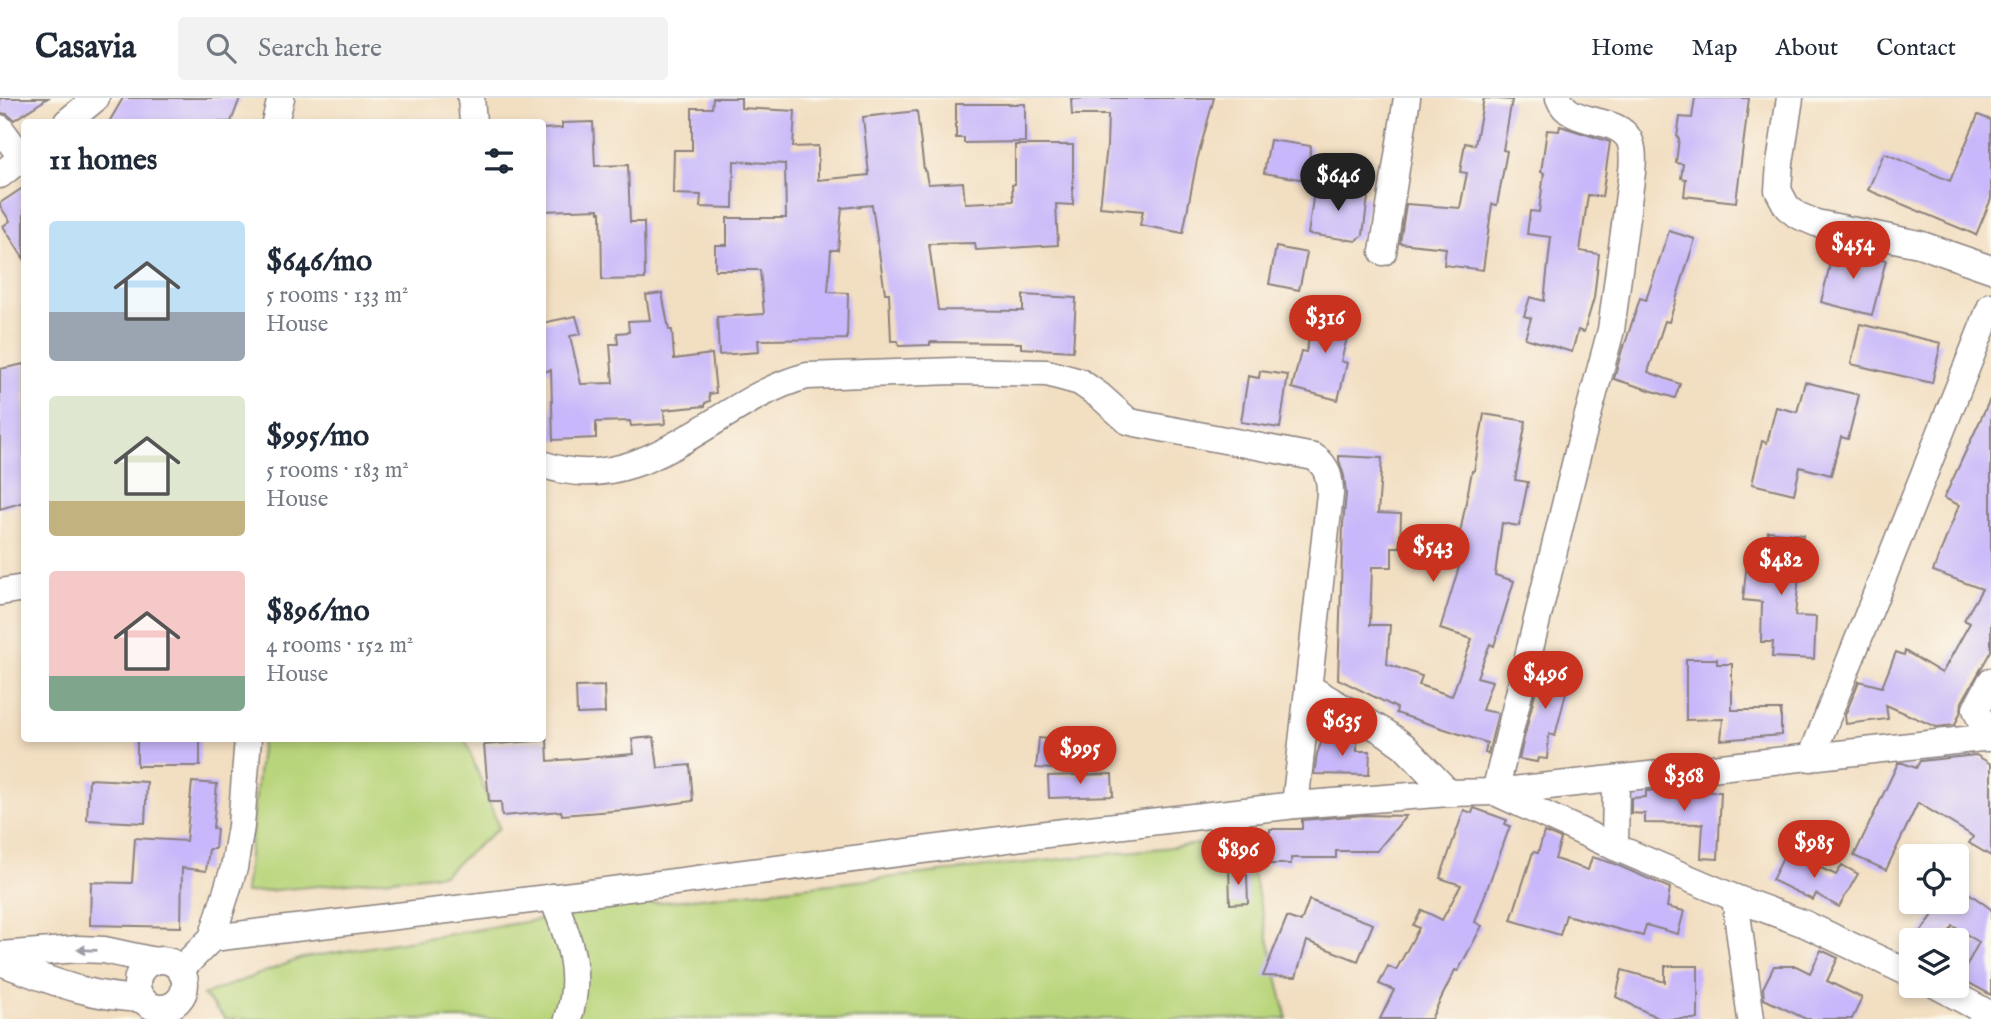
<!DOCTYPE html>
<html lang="en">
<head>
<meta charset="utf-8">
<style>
	:root { --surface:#fff; --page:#f2f2f3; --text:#1f2937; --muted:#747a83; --line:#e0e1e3; --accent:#c8321e }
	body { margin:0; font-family:"IM FELL English",serif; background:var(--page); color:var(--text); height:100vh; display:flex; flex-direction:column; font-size:26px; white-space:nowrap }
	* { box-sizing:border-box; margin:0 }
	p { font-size:23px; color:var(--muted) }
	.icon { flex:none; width:38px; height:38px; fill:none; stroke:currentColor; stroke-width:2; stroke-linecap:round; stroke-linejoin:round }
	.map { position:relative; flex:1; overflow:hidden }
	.side { position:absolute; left:21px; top:21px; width:525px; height:623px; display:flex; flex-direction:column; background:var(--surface); border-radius:7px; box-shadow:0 4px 10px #0003 }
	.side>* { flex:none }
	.buttons { position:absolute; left:1899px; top:746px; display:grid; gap:14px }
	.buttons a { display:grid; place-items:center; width:70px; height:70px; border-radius:7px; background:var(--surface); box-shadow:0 4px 10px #0003; font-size:35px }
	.price { position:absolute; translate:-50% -60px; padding:0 16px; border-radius:24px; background:var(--accent); color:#fff; font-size:23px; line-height:46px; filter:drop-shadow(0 2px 4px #0008) }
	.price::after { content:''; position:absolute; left:50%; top:42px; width:21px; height:16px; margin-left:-10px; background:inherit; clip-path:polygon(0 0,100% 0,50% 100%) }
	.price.current { background:#222; color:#fff }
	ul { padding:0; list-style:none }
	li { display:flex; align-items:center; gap:21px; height:175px; padding:0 28px }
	li span { display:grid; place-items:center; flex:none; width:196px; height:140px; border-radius:7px; color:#555 }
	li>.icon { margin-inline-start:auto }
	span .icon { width:84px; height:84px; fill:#fffc; stroke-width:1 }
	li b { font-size:30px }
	h2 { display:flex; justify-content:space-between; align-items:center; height:84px; padding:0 28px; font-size:30px }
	header { display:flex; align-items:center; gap:42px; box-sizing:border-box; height:98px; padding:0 35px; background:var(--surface); border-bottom:2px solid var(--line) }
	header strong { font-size:33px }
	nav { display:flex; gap:38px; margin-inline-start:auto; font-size:24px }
	.search { width:490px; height:63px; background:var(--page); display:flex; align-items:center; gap:18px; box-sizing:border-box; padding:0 24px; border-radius:7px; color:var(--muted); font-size:26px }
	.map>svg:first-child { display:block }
	.green { fill:#b9d57b; stroke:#6e7c5b; stroke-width:2 }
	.building { fill:#c8b7fa }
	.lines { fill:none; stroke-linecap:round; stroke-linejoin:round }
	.minor-casing { stroke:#8a807e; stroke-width:29 }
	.minor { stroke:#fff; stroke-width:26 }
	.oneway { fill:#9c9ca7 }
</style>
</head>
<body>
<header>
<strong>Casavia</strong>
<div class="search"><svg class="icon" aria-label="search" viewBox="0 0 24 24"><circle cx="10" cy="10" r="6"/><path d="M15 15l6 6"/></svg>Search here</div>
<nav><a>Home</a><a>Map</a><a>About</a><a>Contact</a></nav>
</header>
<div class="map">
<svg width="1991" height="921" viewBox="0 0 1991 921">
	<rect width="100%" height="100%" fill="#fbf7ec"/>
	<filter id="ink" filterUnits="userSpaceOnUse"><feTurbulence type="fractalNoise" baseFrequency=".0143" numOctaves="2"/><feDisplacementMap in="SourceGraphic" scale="14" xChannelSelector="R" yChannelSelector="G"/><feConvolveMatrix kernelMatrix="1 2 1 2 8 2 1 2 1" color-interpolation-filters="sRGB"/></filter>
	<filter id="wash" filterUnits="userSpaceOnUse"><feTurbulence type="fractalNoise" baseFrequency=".00686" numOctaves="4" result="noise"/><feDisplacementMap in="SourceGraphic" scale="28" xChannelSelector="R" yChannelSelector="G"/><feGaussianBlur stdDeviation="1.57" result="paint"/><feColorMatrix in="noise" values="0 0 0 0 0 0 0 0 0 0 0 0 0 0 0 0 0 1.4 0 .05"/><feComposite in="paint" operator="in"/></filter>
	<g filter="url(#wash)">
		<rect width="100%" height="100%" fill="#f2dec1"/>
		<g class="green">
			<path d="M262,641H465L499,730L444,776L245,795Z"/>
			<path d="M1245,741L1287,921H226L203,897L302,860L618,809Z"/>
		</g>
		<g id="blocks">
			<g class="building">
				<path d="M0,0H48L14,22L7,16L0,15Z"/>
				<path d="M123,0H240L231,24H109Z"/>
				<path d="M713,0H741V10L795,13L793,49L818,48V82L869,77L863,19L917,13L924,72L925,71L928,86L963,84L965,105L1013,103L1012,87L1015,86V47H1073V107L1056,106L1058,147L976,152L975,145L929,146L938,212L1023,213V197L1076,200L1073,253L1021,250V245L930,244V247L899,248L898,243H891L889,195H885L872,107L842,110L838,152H831L828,194L848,195L847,241L758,242L759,254L719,257L717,219L764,216L760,172H715V147H727V120H786L785,66L734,63L733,110L700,109L701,97L673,96L674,52H692V10H712Z"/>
				<path d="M1090,0H1214L1197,62L1183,135L1140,127L1143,113L1100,109L1107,48L1108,17H1072L1071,1Z"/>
				<path d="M1484,0L1512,2L1503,52L1507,53L1497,107L1492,106L1483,172L1444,167L1446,150L1400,145L1406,106L1460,110L1467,75L1460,74L1465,45L1475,47Z"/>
				<path d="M1695,0H1749L1736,104L1684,98L1686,81L1681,80L1683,66L1676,65L1679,40L1677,39L1680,19L1692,20Z"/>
				<path d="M956,6H1025V44L964,45V40H956Z"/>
				<path d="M1978,17L1991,22V101L1976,137L1868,92L1884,55L1950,83Z"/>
				<path d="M593,24L595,68L628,67L630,124H644L645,181L602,182L601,114H599V111L542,113V31L562,30V25Z"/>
				<path d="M1560,28L1610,44L1602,99L1588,97L1580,153L1599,156L1594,200L1584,234L1578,232L1572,254L1525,240L1531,220L1524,218L1530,199L1544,203L1551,139L1527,136L1530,113L1539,114L1544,75L1541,74L1547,32L1559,33Z"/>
				<path d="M1270,42L1311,48L1306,82L1264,75Z"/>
				<path d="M1315,86L1359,92V97L1368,99L1363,137L1356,143L1308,136Z"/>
				<path d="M24,89V161L3,128L10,123L0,108V105Z"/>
				<path d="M1669,133L1695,141L1669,224L1665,223L1648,274L1680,286L1675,300L1614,281L1623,248L1624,249L1640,200L1646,202Z"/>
				<path d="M1276,149L1307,155L1299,192L1269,186Z"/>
				<path d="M1834,149L1886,162L1872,217L1821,204Z"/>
				<path d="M662,195L669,232H672L674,261L712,256L716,295L709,296L710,303L705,305V308L664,312L665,326L631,328L630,323L596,324V340L553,342L551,272L542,274V225L576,218L581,236L570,238L581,286L613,285L610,246H618L617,235L629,234L628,223L650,222L646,197Z"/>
				<path d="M1333,207L1354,212L1341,263L1347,265L1338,302L1292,290L1301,253L1306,254L1316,215L1330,218Z"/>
				<path d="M1860,226L1941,245L1932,285L1851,266Z"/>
				<path d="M24,266V404L0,411V271Z"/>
				<path d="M1260,273L1288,277L1280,330L1241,324L1248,278L1259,280Z"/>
				<path d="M1805,284L1859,297L1848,341L1841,339L1831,377L1800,369L1794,396L1752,386L1762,343L1767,345L1776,309L1797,314Z"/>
				<path d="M1991,299V553L1962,604L1961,613L1955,627L1936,629L1886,607L1888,621L1846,626L1845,617L1859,583L1882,589L1896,554L1904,557L1905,553L1942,575L1970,525L1964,522L1982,491L1933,473L1959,407L1944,400Z"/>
				<path d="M1484,316L1526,323L1515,382L1528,384L1519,428L1502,425L1495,477L1514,483L1494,548L1490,546L1477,579L1492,583L1482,612L1498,615L1488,656L1485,655L1487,645L1396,615L1397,610L1338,581L1343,426L1346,396L1344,378L1339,362V358L1382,360L1378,415L1401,416L1400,449H1392V469H1372L1370,527H1390L1387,566L1422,578L1419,587L1452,598L1472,541L1440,531L1459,469L1446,468L1450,433L1460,435L1472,373H1474Z"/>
				<path d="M1768,433L1803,437L1795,518L1816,519L1814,561L1772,559L1773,544H1761L1762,504L1743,502L1747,463L1764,465Z"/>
				<path d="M1686,561H1717V566H1732V612H1781V637L1721,642L1723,621L1686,622Z"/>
				<path d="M1545,564L1572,571L1555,638L1549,636L1547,661L1538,660L1537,664L1519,661L1541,570L1543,571Z"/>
				<path d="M604,588L605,615L577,616L576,589Z"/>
				<path d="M654,639L658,670L690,667L693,703L626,712L562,717L561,713L502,718L501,704H489L484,647L547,642L548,663L634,656L632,641Z"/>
				<rect x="137" y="640" width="63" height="28"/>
				<path d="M1039,640L1056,642L1053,671L1036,670Z"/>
				<path d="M1323,640L1357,641V653H1370L1369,677L1314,676L1317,656Z"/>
				<path d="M1976,657L1991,666V758L1969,745L1973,739L1968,735L1918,705L1886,772L1854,758L1898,665H1903L1916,670L1920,663Z"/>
				<path d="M1112,676L1113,698L1049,700L1048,678Z"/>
				<path d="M89,681L147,684L145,725L87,722Z"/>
				<path d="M192,684L217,686L213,730L217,731L215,751H209L206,773L182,770L181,829L90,827L91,784L132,785L135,740L186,743Z"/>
				<path d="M1669,691V693L1721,694L1718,761L1701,760L1703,726L1645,725V716L1631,715V700L1646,699V693Z"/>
				<path d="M1474,710L1507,722L1505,726L1510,728L1475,824L1482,828L1458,873L1455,872L1431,921H1380L1394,892L1379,886L1388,868L1396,872L1419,830L1413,827L1422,812L1442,822L1461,787L1440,780L1464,712L1472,715Z"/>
				<path d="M1364,717L1406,718L1377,753H1336V760H1291V766H1229L1228,735L1270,734V731H1302V722Z"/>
				<path d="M1544,734L1561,741L1555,761L1588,772L1592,759L1612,765L1670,790L1667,809L1684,813L1678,836L1646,827L1643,838L1566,817L1560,837L1511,822L1533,754L1538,755Z"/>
				<path d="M1786,754L1836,777L1842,767L1858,776L1839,809L1816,796L1813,802L1772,782Z"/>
				<path d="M1229,770L1247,777L1248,805L1230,806Z"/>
				<path d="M1956,786L1991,811V897L1960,880L1979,844L1953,828L1943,842H1915L1943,803H1956Z"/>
				<path d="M1309,802L1373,826L1358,863L1307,843L1296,879L1263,878L1287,819L1301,824Z"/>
				<path d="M1821,852L1838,860L1827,883L1862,900L1852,921H1806L1764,901L1763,890L1774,868H1796L1810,875Z"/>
				<path d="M1665,868H1698V921H1660L1616,899L1622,872L1665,884Z"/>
			</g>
		</g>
	</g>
	<g filter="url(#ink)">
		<use href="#blocks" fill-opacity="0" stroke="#8a807e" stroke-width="2"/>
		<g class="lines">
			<g class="minor-casing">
				<g id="minor">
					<path d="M471,0L473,24"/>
					<path d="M1559,0C1569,29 1615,17 1629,41C1634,51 1633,64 1632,74L1611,232L1578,354L1495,694L1615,749L1735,800L1805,826L1911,876"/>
					<path d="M1790,0L1780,65L1778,92L1787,109L1797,117L1816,125L1919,146L1991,171"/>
					<path d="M67,24L96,0"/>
					<path d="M275,24L281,0"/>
					<path d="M0,30L22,60"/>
					<path d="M0,77L24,58"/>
					<path d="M1383,154L1407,0"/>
					<path d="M542,366C644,404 717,301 807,278L955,273L1047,275L1080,284L1100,298L1128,323L1135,325L1314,359C1328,368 1330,381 1330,396L1295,707"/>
					<path d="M0,494L24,490"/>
					<path d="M1308,589L1386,635L1404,648L1449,695"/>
					<path d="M1988,640L1976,611L1991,583"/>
					<path d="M1811,660L1991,208"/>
					<path d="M1615,749L1616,681"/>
					<path d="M552,799C569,839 583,877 568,921"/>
					<path d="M1735,800L1751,921"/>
					<path d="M212,840L234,770L241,728L248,640"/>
					<path d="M0,857L78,851L104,852L155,863"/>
					<circle cx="161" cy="886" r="24"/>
					<path d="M0,864C49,882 88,899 142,901"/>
					<path d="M180,872L212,840L590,795L1030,738L1295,707L1449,695L1495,694L1991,639"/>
					<path d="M1936,887L1991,917"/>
				</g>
			</g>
			<use href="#minor" class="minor"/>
		</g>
		<defs><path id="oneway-solid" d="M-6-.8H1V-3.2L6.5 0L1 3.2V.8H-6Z" transform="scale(1.75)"/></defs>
		<use class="oneway" href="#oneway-solid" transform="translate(87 852) rotate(-178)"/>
	</g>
</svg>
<div class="buttons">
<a><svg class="icon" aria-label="locate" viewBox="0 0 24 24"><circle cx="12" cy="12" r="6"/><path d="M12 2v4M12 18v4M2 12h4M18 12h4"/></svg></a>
<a><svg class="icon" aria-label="layers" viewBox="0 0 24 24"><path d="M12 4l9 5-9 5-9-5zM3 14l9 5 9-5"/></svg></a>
</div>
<b class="price current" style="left:1338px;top:115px">$646</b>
<b class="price" style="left:1853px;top:183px">$454</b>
<b class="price" style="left:1325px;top:257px">$316</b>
<b class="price" style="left:1433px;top:486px">$543</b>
<b class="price" style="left:1781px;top:499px">$482</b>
<b class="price" style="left:1545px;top:613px">$496</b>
<b class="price" style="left:1342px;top:660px">$635</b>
<b class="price" style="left:1080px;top:688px">$995</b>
<b class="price" style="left:1684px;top:715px">$368</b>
<b class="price" style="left:1814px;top:782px">$985</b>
<b class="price" style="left:1238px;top:789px">$896</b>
<section class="side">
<h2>11 homes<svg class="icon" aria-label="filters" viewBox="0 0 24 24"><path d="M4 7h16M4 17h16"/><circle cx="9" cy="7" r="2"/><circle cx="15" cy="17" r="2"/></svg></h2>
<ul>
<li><span style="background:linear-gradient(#bfe0f5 65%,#9aa5b1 0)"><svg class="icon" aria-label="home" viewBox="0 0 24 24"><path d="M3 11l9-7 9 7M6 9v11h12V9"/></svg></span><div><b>$646/mo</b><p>5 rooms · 133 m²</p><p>House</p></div></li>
<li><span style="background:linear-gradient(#dfe7d0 75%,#c2b280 0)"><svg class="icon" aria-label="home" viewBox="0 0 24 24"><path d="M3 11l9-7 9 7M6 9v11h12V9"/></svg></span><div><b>$995/mo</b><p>5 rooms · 183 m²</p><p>House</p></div></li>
<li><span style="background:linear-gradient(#f6c9c9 75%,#7fa58c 0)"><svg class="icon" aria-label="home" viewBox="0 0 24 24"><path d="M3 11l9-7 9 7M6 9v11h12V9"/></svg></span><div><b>$896/mo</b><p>4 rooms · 152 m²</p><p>House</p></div></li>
</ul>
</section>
</div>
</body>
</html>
